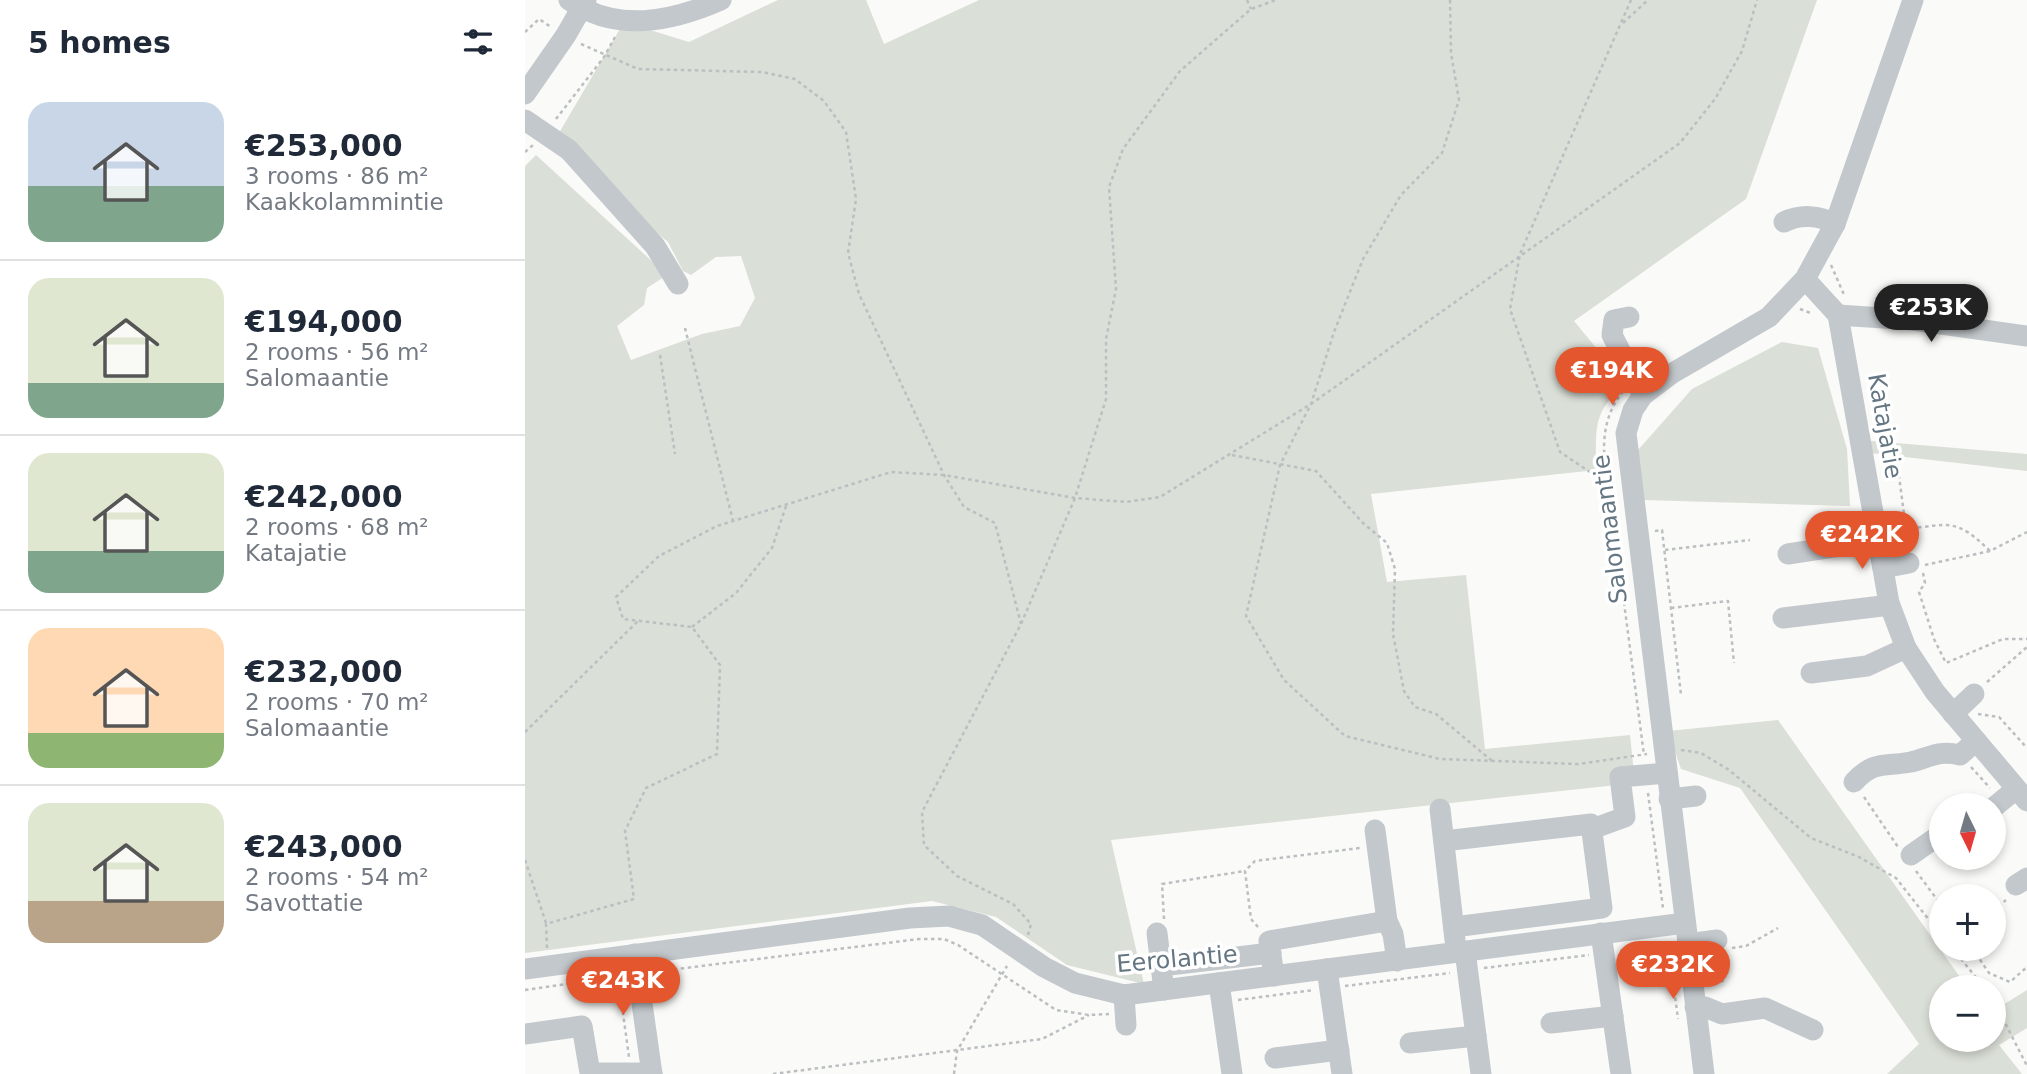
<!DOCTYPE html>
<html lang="en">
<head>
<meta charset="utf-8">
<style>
	:root { --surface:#fff; --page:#f6f6f7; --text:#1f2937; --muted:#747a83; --line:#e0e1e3; --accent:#e4572e }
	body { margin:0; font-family:"DejaVu Sans",sans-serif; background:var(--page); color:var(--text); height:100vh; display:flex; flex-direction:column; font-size:26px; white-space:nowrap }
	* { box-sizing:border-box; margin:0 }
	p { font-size:23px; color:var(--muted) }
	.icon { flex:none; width:38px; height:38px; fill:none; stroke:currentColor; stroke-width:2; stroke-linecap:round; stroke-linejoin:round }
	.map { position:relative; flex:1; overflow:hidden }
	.details { display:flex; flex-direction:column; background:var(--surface); width:525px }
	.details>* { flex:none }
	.needle { width:46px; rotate:175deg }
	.tools { position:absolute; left:1404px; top:793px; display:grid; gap:14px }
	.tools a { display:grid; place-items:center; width:77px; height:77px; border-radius:50%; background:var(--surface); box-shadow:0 4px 10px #0003; font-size:35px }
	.price { position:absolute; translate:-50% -60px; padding:0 16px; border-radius:24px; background:var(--accent); color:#fff; font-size:23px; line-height:46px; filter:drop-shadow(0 2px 4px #0008) }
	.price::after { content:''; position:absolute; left:50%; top:42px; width:21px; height:16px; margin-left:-10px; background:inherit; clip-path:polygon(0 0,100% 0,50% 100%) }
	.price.current { background:#222; color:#fff }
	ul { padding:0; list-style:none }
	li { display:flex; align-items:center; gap:21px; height:175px; padding:0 28px }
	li+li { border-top:2px solid var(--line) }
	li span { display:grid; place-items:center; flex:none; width:196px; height:140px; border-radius:21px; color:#555 }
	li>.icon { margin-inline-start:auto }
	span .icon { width:84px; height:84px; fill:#fffc; stroke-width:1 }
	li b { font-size:30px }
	h2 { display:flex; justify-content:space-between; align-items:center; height:84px; padding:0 28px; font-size:30px }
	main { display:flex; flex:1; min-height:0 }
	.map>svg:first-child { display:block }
	.green { fill:#dadfd7 }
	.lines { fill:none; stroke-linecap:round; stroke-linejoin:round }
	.path { stroke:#bbbfc2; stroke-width:2.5; stroke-dasharray:3.5 3.5; stroke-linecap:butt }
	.minor { stroke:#c3c8cc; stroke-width:21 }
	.labels { text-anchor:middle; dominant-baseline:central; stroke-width:7; stroke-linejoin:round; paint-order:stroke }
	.street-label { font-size:24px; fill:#657683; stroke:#fff }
</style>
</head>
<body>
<main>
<section class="details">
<h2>5 homes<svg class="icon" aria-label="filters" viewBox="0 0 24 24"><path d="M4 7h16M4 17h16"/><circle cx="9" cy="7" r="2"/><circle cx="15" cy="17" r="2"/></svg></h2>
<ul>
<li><span style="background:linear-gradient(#c9d6e8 60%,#7fa58c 0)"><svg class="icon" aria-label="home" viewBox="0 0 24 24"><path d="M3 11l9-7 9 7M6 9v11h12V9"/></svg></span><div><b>€253,000</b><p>3 rooms · 86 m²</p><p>Kaakkolammintie</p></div></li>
<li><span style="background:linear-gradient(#dfe7d0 75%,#7fa58c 0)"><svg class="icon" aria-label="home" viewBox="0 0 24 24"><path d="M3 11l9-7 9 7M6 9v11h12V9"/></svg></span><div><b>€194,000</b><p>2 rooms · 56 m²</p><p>Salomaantie</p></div></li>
<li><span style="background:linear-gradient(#dfe7d0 70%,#7fa58c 0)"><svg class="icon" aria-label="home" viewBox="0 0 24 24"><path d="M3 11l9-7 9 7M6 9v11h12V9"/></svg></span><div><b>€242,000</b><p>2 rooms · 68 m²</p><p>Katajatie</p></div></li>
<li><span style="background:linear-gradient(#ffd9b3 75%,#8fb573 0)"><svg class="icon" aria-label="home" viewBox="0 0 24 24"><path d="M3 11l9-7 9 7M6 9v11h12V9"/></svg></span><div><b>€232,000</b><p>2 rooms · 70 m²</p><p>Salomaantie</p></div></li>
<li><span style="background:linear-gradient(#dfe7d0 70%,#b9a48a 0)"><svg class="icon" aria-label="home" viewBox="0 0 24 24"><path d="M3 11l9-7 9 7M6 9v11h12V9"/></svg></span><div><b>€243,000</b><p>2 rooms · 54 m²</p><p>Savottatie</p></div></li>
</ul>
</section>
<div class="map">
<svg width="1502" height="1074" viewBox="0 0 1502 1074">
	<rect width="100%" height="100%" fill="#fafaf8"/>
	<g class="green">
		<path d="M253,0H341L359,44L454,0H1292L1221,199L1049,321L1101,384C1067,411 1071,429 1071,470L846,494L862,582L941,575L960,749L1105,735L1110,783L586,840L619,984L542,965L471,917L407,901L0,953V166L11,155L142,275L122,288L119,305L92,326L106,360L177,334L215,326L230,298L216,256L191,257L166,275L158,271L143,242L27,145L99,22L164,42Z"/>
		<path d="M1257,342L1293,348L1322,449L1325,506L1119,500L1113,450L1167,389Z"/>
		<path d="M1335,440L1502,454V471L1337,452Z"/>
		<path d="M1253,720L1442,987H1416V1040H1468V1011L1502,990V1028L1474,1045L1497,1074H1362L1394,1044L1215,788L1156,769L1143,731Z"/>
	</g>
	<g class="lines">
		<g class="path">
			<path d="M722,0L726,9"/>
			<path d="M925,0L926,53L934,100L917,153L876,195L838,259L809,332L786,404L755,465L721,616L759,680L820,736L915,759L1053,764L1122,754"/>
			<path d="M1098,23L1123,0"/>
			<path d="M0,32L14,19L26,27"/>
			<path d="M56,44L113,69L237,72L270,79L299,101L321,132L331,199L323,253L334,294L419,475L439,507L470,523L496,624"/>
			<path d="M31,119L79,57L90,37"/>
			<path d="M0,152L8,145"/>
			<path d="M1306,265L1320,297"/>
			<path d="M1275,309L1288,314"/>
			<path d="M160,328L208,521"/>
			<path d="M135,355L150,454"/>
			<path d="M1098,391C1084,409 1079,427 1079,450L1119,755"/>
			<path d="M707,455L791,471L838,523L862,543L870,569L868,634L879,691L890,707L911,714L967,761"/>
			<path d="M1372,461L1381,529"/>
			<path d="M1083,484L1035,452L985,309L995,254L1106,0"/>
			<path d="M1130,531L1137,530L1156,695"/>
			<path d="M1382,545L1381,529C1426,524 1431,518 1465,551"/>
			<path d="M1140,550L1225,540"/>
			<path d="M1400,565L1465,551L1502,532"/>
			<path d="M1398,573L1400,583L1394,592L1409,639L1421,663L1478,639H1502"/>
			<path d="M1146,608L1203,601L1209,663"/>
			<path d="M167,627L211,593L247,548L262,503"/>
			<path d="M1462,682L1502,647"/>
			<path d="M1453,714L1474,717L1502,748"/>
			<path d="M0,732L113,621"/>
			<path d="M1156,750L1176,753L1204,770L1286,838L1334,857L1371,878L1416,935"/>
			<path d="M1446,767L1465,788"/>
			<path d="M1123,793L1138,908"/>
			<path d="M1339,797L1373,847"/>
			<path d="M0,860L21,923"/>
			<path d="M1391,871L1416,905"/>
			<path d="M1468,911L1481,900"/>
			<path d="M639,919L637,884L720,871"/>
			<path d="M733,927L726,919L720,871L730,861L835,848"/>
			<path d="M503,935L506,924L488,904L432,876L399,845L397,812L496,624L550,498L581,399V339L591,289L584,187L598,149L655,71L726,9L751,0"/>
			<path d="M22,948L21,924L109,899L100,831L121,788L192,754L195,665L167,627L98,619L91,597L134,556L192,526L366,472L419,475L550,498L601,502L635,497L786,404L1155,143L1190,99L1217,51L1232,0"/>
			<path d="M1207,948L1221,946L1253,928"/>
			<path d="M1427,948L1459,987"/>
			<path d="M1447,948L1464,973L1485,982L1502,967"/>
			<path d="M1144,949L1153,1019"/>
			<path d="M1095,951L1144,944"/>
			<path d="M1194,958L1198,986"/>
			<path d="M959,968L1064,955"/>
			<path d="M128,972L394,939H419L433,945L531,1010L564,1015L584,1014"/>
			<path d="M93,977L104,1057"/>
			<path d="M820,986L925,973"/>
			<path d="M0,990L97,976"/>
			<path d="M1468,999L1502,1066"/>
			<path d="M713,1000L789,990"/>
			<path d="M248,1074L517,1039L564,1015"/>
			<path d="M429,1074L432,1051L482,966"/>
		</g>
		<g class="minor">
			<path d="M44,0C91,33 146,22 196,0"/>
			<path d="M0,94L41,35L61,0"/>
			<path d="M0,120L44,150L130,246L153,284"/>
			<path d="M1259,222C1275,214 1294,215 1310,224"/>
			<path d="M1280,279L1313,315L1364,603L1381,648L1410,692L1502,801"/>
			<path d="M1313,315L1388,320L1502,336"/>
			<path d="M1104,317L1089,320L1087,335L1118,395"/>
			<path d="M1263,554L1353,540"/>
			<path d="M1358,568L1384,563"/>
			<path d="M1258,618L1357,606L1364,603"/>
			<path d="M1286,673L1342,666L1381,648"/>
			<path d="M1428,714L1449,694"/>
			<path d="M1329,782C1349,760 1360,767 1386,762C1406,757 1413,750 1435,755L1451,741"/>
			<path d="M1144,799L1171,796"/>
			<path d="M1468,808L1491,789"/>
			<path d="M915,809L930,940"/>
			<path d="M1067,829L1100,817L1095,777L1142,773"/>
			<path d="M850,830L862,921L868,934L872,961"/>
			<path d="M919,841L1066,824L1077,908L929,927"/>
			<path d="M1386,855L1416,834"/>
			<path d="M1491,885L1502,878"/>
			<path d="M632,933L636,966"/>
			<path d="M1076,933L1096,1074"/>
			<path d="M1162,944L1192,940"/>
			<path d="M940,951L956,1074"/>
			<path d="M110,954L127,1074"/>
			<path d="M0,969L385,918L424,916L457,925L519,967L550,983L599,995L1160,923"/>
			<path d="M802,969L817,1074"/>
			<path d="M749,976L744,941L862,921"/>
			<path d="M694,983L707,1074"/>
			<path d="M639,990L636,966L746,953"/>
			<path d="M599,995L601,1025"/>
			<path d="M1170,1007H1180L1197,1014L1240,1008L1288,1030"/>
			<path d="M1026,1023L1088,1016"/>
			<path d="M0,1034L57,1026L65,1073H127"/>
			<path d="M885,1043L951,1036"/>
			<path d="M750,1058L814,1050"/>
			<path d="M1179,1074L1101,433L1108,410L1118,395L1146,374L1244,317L1280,279L1310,224L1388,0"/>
		</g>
	</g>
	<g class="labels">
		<g class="street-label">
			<text transform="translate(1360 426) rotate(80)">Katajatie</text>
			<text transform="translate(1085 529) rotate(-97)">Salomaantie</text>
			<text transform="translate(652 959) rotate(-5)">Eerolantie</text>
		</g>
	</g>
</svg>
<div class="tools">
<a><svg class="needle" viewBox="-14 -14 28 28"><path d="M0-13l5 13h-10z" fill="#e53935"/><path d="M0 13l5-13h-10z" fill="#747a83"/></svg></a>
<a>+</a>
<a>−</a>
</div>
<b class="price current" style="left:1406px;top:344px">€253K</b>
<b class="price" style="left:1087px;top:407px">€194K</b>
<b class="price" style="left:1337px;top:571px">€242K</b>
<b class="price" style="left:1148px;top:1001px">€232K</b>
<b class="price" style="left:98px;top:1017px">€243K</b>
</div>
</main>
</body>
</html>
